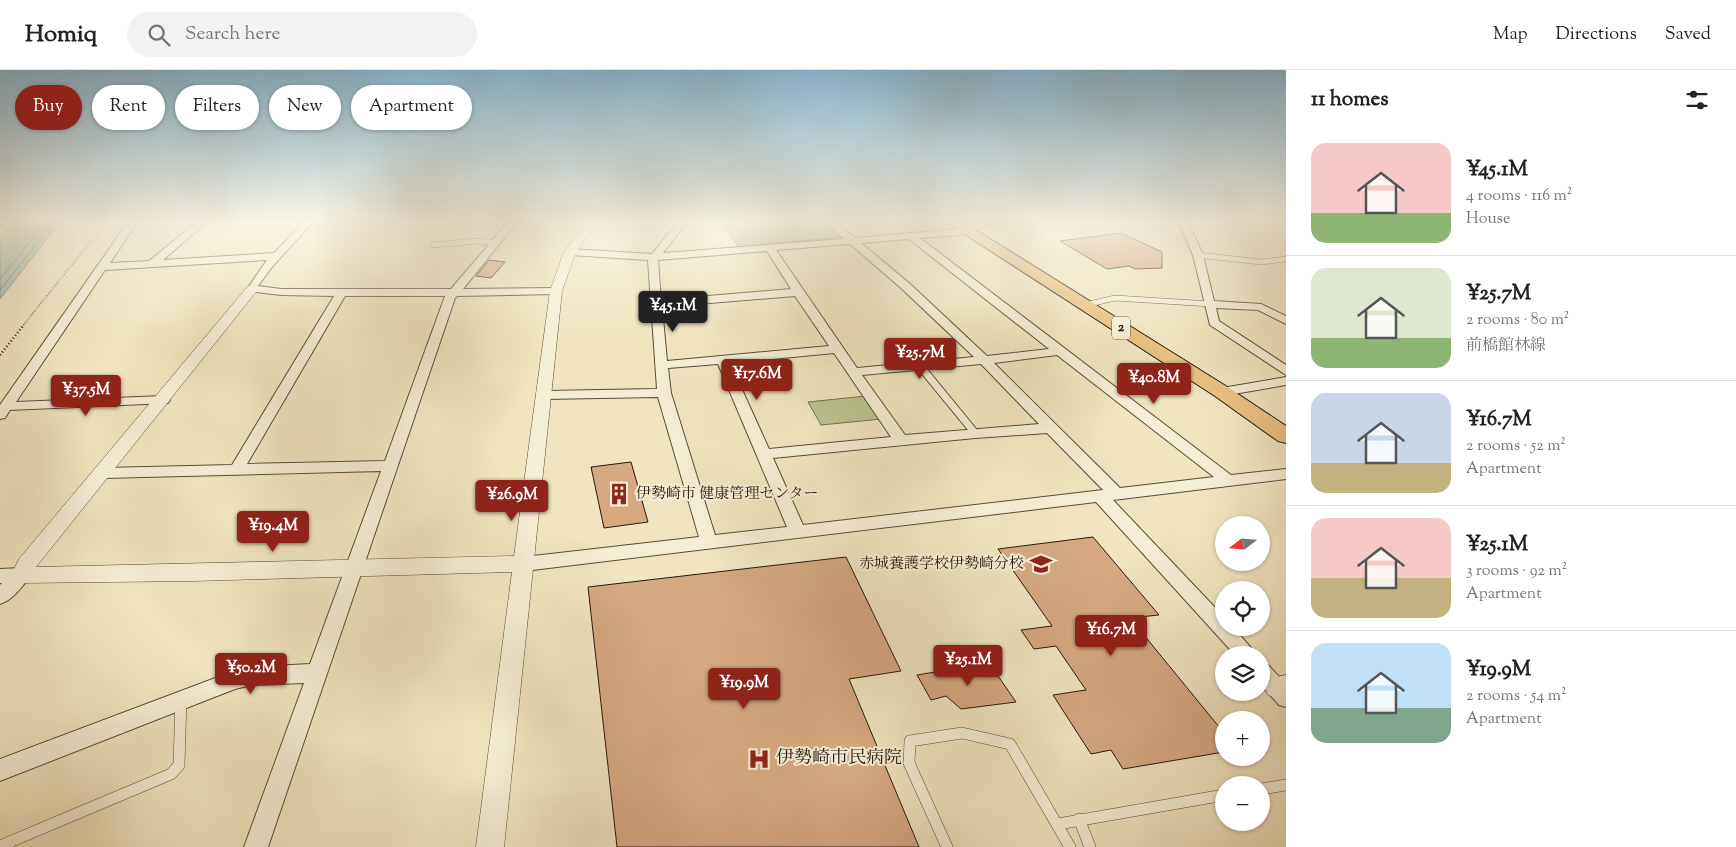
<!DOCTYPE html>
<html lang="en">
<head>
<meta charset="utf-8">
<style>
	:root { --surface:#fff; --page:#f2f2f2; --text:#222; --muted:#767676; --line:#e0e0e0; --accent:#8f2418 }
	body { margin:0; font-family:"Sorts Mill Goudy","Noto Serif JP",serif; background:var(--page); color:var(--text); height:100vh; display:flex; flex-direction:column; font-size:19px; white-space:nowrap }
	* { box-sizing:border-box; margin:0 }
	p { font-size:16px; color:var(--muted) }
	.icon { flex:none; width:28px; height:28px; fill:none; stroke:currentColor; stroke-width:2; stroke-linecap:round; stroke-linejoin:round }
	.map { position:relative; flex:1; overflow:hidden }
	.panel { display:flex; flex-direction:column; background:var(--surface); width:450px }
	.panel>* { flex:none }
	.top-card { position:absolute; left:15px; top:15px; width:475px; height:45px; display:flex; gap:10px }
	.needle { width:32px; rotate:253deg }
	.fabs { position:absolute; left:1215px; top:446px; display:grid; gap:10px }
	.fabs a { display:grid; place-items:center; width:55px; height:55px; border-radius:50%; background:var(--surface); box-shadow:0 1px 4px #0004; font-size:25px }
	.price { position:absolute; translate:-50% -42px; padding:0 11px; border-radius:5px; background:var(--accent); color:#fff; font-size:16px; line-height:32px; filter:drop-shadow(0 1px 2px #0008) }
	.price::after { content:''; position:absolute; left:50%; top:30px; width:15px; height:11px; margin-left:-8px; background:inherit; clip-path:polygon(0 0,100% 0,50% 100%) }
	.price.selected { background:#222; color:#fff }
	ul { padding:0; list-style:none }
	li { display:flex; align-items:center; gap:15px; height:125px; padding:0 25px }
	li+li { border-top:1px solid var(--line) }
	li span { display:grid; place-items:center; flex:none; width:140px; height:100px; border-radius:15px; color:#555 }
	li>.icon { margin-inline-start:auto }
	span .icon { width:60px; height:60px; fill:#fffc; stroke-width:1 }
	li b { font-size:21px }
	h2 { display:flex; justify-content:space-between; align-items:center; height:60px; padding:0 25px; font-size:21px }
	.pill { padding:0 18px; border-radius:22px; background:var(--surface); box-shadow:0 1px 4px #0004; font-size:18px; line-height:45px }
	.pill.selected { background:var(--accent); color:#fff }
	header { display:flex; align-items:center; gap:30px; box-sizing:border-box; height:70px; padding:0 25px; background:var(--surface); border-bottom:1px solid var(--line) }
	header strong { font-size:24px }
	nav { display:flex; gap:28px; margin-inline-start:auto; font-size:18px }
	.search { width:350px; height:45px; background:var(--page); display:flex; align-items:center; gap:12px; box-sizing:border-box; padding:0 18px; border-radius:28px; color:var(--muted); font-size:19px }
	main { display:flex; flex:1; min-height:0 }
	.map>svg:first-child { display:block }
	.green { fill:#bbc491; stroke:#716e50 }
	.water { fill:#9abfb3; stroke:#6c7d71 }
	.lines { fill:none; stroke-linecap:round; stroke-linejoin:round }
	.shore { stroke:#606c60; stroke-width:1 }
	.building { fill:#d6a981; stroke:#27190e }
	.service-far2-casing { stroke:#594c3a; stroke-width:6 }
	.service-far1-casing { stroke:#594c3a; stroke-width:9 }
	.service-casing { stroke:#594c3a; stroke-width:12 }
	.minor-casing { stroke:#594c3a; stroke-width:2 }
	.tertiary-casing { stroke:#594c3a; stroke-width:1 }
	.primary-casing { stroke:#27190e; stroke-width:2 }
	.path-far1 { stroke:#27190e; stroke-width:2; stroke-dasharray:0.5 2; stroke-linecap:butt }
	.path { stroke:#27190e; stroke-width:2.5; stroke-dasharray:1 2.5; stroke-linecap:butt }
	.service-far2 { stroke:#f5eed6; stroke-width:5 }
	.service-far1 { stroke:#f5eed6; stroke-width:7 }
	.service { stroke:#f5eed6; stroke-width:11 }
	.minor { fill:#f5eed6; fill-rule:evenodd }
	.tertiary { fill:#f5eed6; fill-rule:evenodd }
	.primary { fill:#e8c280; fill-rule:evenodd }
	.labels { text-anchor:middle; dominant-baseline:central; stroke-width:4; stroke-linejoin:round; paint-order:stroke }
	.shield { fill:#f5eed6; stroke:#65594a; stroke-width:1 }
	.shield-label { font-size:14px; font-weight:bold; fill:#27190e }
	.poi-label { font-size:15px; fill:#27190e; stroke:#f5eed6; text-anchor:start }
	.near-poi-label { font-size:18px; fill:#27190e; stroke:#f5eed6; text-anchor:start }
</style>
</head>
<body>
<header>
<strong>Homiq</strong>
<div class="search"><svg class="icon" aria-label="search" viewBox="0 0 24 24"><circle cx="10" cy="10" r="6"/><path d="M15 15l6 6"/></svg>Search here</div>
<nav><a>Map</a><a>Directions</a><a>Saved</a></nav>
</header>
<main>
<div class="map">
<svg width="1286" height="777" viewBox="0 0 1286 777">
	<rect width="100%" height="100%" fill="#f0e5c0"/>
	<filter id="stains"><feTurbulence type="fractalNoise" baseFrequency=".004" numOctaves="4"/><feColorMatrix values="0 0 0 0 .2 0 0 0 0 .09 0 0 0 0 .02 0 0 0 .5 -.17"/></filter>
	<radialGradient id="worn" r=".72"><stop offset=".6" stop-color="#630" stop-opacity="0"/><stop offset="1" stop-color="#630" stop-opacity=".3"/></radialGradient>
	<g class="green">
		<path d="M721,152H823L842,167L739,177Z"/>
		<path d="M866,326L882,349L821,355L808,332Z"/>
	</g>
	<path class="water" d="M13,152H60L0,229V167Z"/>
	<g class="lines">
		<g class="shore">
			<path d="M0,209L46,152"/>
			<path d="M0,220L54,152"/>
		</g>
	</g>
	<g class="building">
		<path d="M1121,163L1162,182V198L1135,199L1129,196L1107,199L1060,171Z"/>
		<path d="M489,190L505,192L491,208L476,206Z"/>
		<path d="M631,392L648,452L604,458L591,397Z"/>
		<path d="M1093,467L1159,545L1130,548L1224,663V682L1123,699L1111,680L1091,684L1053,625L1086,620L1056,576L1034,579L1021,560L1052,556L998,479Z"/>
		<path d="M846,487L901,601L849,609L919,777H617L588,517Z"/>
		<path d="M989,593L1016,632L961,639L946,626L931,630L917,605Z"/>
	</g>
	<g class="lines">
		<g class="service-far2-casing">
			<g id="service-far2">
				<path d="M433,175L478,171L495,173"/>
				<path d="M1198,185L1261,192L1286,189"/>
				<path d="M1085,235L1115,228L1211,234"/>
			</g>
		</g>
		<g class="service-far1-casing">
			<path id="service-far1" d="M920,296L975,363"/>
		</g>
		<g class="service-casing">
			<g id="service">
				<path d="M1261,719L1286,715"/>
				<path d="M1079,749L1090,777"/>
				<path d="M1058,754L1224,725"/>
				<path d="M0,776L171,704L179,695L181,630"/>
				<path d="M947,777L909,693L910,671L962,663L1010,674L1070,777"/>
			</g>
		</g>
		<g class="minor-casing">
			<g id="minor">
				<path d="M128,152H137L110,193L149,191L197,152H207L163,190L274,183L304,152H313L272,197L258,216L281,219H451L508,152H517L463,219L556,218L561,221L556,224L457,226L455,228L268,777H244L304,613L252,615L235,619L0,711V689L234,601L252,597L310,594L381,401L103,408L98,407L95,403L98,399L103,398L232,395L334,226L281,225L248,221L247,219L267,190L105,200L16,332L163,326L168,327L170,330L168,333L10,340L5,348L0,349V335ZM345,226H445L385,391L247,394Z"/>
				<path d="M678,152H687L663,183L844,169L825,152H835L855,168L959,159L984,152H999L959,165L920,168L1231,405L1286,399V409L1113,430L1224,547V558H1234L1257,585H1235L1096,432L524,501L518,499L515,494L518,489L524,487L699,467L658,327L544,329L537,325L544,321L657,319L648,190L570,185L565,182L570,179L652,184ZM909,169L1049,279L987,286L909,213L861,173ZM850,174L901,218L974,287L857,298L776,180ZM767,181L791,219L661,230L658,190ZM795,226L829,276L667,291L662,237ZM834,283L891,367L769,379L730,293ZM1057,285L1214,407L1120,418L994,293ZM718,294L787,457L715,465L671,323L668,298ZM981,294L1039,354L905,365L862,305ZM1047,363L1103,420L803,455L773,388L975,368Z"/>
				<path d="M1179,152H1188L1203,185L1214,231L1261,234L1286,246V254L1258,240L1216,238L1219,251L1286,295V305L1210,255L1193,185Z"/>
				<path d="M1286,307V315L1222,326L1215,322L1222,318Z"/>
				<path d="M21,498L27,500L30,505C24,516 11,531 0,534V515L2,513H0V499Z"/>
				<path d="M1261,592L1268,595L1286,614V637L1279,635L1261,615Z"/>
			</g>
		</g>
		<g class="tertiary-casing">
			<g id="tertiary">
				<path d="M586,152H597L575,184L562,221L504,777H476L512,502L194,511L21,513L14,511L11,505L19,489L248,216H256L258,219L256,222L36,497L514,486L550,221L563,184Z"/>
				<path d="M1286,605V627L1276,628L1268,625L1264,617L1268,609Z"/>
			</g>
		</g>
		<g class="primary-casing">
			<path id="primary" d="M946,152H963L1229,318L1286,356V373L1278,371L1215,326Z"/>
		</g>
		<path class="path-far1" d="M22,257L106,152"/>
		<path class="path" d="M0,285L23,256"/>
		<use href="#service-far2" class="service-far2"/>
		<use href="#service-far1" class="service-far1"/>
		<use href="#service" class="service"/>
		<use href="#minor" class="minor"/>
		<use href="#tertiary" class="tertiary"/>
		<use href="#primary" class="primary"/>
	</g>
	<linearGradient id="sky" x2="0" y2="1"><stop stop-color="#89b8d3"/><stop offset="0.58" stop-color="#f8f3e3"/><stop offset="1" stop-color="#f8f3e3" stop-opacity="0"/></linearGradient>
	<rect width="1286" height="261" fill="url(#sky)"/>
	<defs>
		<g id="building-bare" transform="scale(1.725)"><path d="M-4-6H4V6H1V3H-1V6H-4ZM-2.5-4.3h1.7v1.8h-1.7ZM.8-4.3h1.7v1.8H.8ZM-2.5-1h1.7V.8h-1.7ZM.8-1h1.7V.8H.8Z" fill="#8f2418" stroke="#f5eed6" stroke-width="2.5" paint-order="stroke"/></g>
		<g id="school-bare" transform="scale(1.725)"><path d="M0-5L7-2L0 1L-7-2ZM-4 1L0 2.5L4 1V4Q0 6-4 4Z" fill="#8f2418" stroke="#f5eed6" stroke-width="2.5" paint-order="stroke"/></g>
		<g id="hospital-bare" transform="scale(1.725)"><path d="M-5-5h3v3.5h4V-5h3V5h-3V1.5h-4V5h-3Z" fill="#8f2418" stroke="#f5eed6" stroke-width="2.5" paint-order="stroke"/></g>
	</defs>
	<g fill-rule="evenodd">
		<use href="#building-bare" x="619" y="424"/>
		<use href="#school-bare" x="1041" y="494"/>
		<use href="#hospital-bare" x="759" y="689"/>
	</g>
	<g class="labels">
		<rect class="shield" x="1112" y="246.5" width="18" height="23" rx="4"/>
		<g class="shield-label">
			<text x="1121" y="258">2</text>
		</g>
		<g class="poi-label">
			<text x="636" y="424">伊勢崎市 健康管理センター</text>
			<text x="1024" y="494" text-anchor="end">赤城養護学校伊勢崎分校</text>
		</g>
		<g class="near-poi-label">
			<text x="776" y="689">伊勢崎市民病院</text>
		</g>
	</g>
	<rect width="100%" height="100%" filter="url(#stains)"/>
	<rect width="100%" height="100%" fill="url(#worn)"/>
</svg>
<div class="fabs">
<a><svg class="needle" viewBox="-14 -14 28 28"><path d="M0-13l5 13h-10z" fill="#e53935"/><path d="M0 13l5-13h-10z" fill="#767676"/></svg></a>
<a><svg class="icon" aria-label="locate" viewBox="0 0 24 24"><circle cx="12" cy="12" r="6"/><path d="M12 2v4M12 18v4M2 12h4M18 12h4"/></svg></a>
<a><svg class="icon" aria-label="layers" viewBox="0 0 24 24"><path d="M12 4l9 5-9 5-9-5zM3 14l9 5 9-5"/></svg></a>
<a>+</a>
<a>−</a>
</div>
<b class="price selected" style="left:673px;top:263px">¥45.1M</b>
<b class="price" style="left:920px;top:310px">¥25.7M</b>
<b class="price" style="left:757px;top:331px">¥17.6M</b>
<b class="price" style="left:1154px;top:335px">¥40.8M</b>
<b class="price" style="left:86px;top:347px">¥37.5M</b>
<b class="price" style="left:512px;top:452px">¥26.9M</b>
<b class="price" style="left:273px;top:483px">¥19.4M</b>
<b class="price" style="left:1111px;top:587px">¥16.7M</b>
<b class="price" style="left:968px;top:617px">¥25.1M</b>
<b class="price" style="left:251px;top:625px">¥50.2M</b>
<b class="price" style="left:744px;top:640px">¥19.9M</b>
<div class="top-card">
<a class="pill selected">Buy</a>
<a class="pill">Rent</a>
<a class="pill">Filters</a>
<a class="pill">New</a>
<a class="pill">Apartment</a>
</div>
</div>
<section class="panel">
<h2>11 homes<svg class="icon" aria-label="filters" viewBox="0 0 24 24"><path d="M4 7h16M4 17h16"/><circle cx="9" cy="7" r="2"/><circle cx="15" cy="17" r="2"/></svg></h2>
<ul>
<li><span style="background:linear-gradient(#f6c9c9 70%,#8fb573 0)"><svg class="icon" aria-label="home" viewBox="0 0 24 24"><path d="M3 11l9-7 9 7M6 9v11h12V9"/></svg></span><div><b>¥45.1M</b><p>4 rooms · 116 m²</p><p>House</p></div></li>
<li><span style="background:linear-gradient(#dfe7d0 70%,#8fb573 0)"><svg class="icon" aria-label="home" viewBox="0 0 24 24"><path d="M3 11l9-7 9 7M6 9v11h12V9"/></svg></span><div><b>¥25.7M</b><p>2 rooms · 80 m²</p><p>前橋館林線</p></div></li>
<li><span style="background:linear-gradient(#c9d6e8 70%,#c2b280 0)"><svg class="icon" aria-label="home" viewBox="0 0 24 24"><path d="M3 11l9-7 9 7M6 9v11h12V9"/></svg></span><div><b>¥16.7M</b><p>2 rooms · 52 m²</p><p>Apartment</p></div></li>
<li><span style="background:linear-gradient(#f6c9c9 60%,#c2b280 0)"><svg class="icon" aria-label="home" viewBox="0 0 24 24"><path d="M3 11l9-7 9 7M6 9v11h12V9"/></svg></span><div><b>¥25.1M</b><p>3 rooms · 92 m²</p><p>Apartment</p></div></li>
<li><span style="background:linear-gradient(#bfe0f5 65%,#7fa58c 0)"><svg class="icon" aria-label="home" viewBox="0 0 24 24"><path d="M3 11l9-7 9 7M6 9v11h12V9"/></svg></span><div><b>¥19.9M</b><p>2 rooms · 54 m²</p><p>Apartment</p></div></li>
</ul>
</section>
</main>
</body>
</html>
